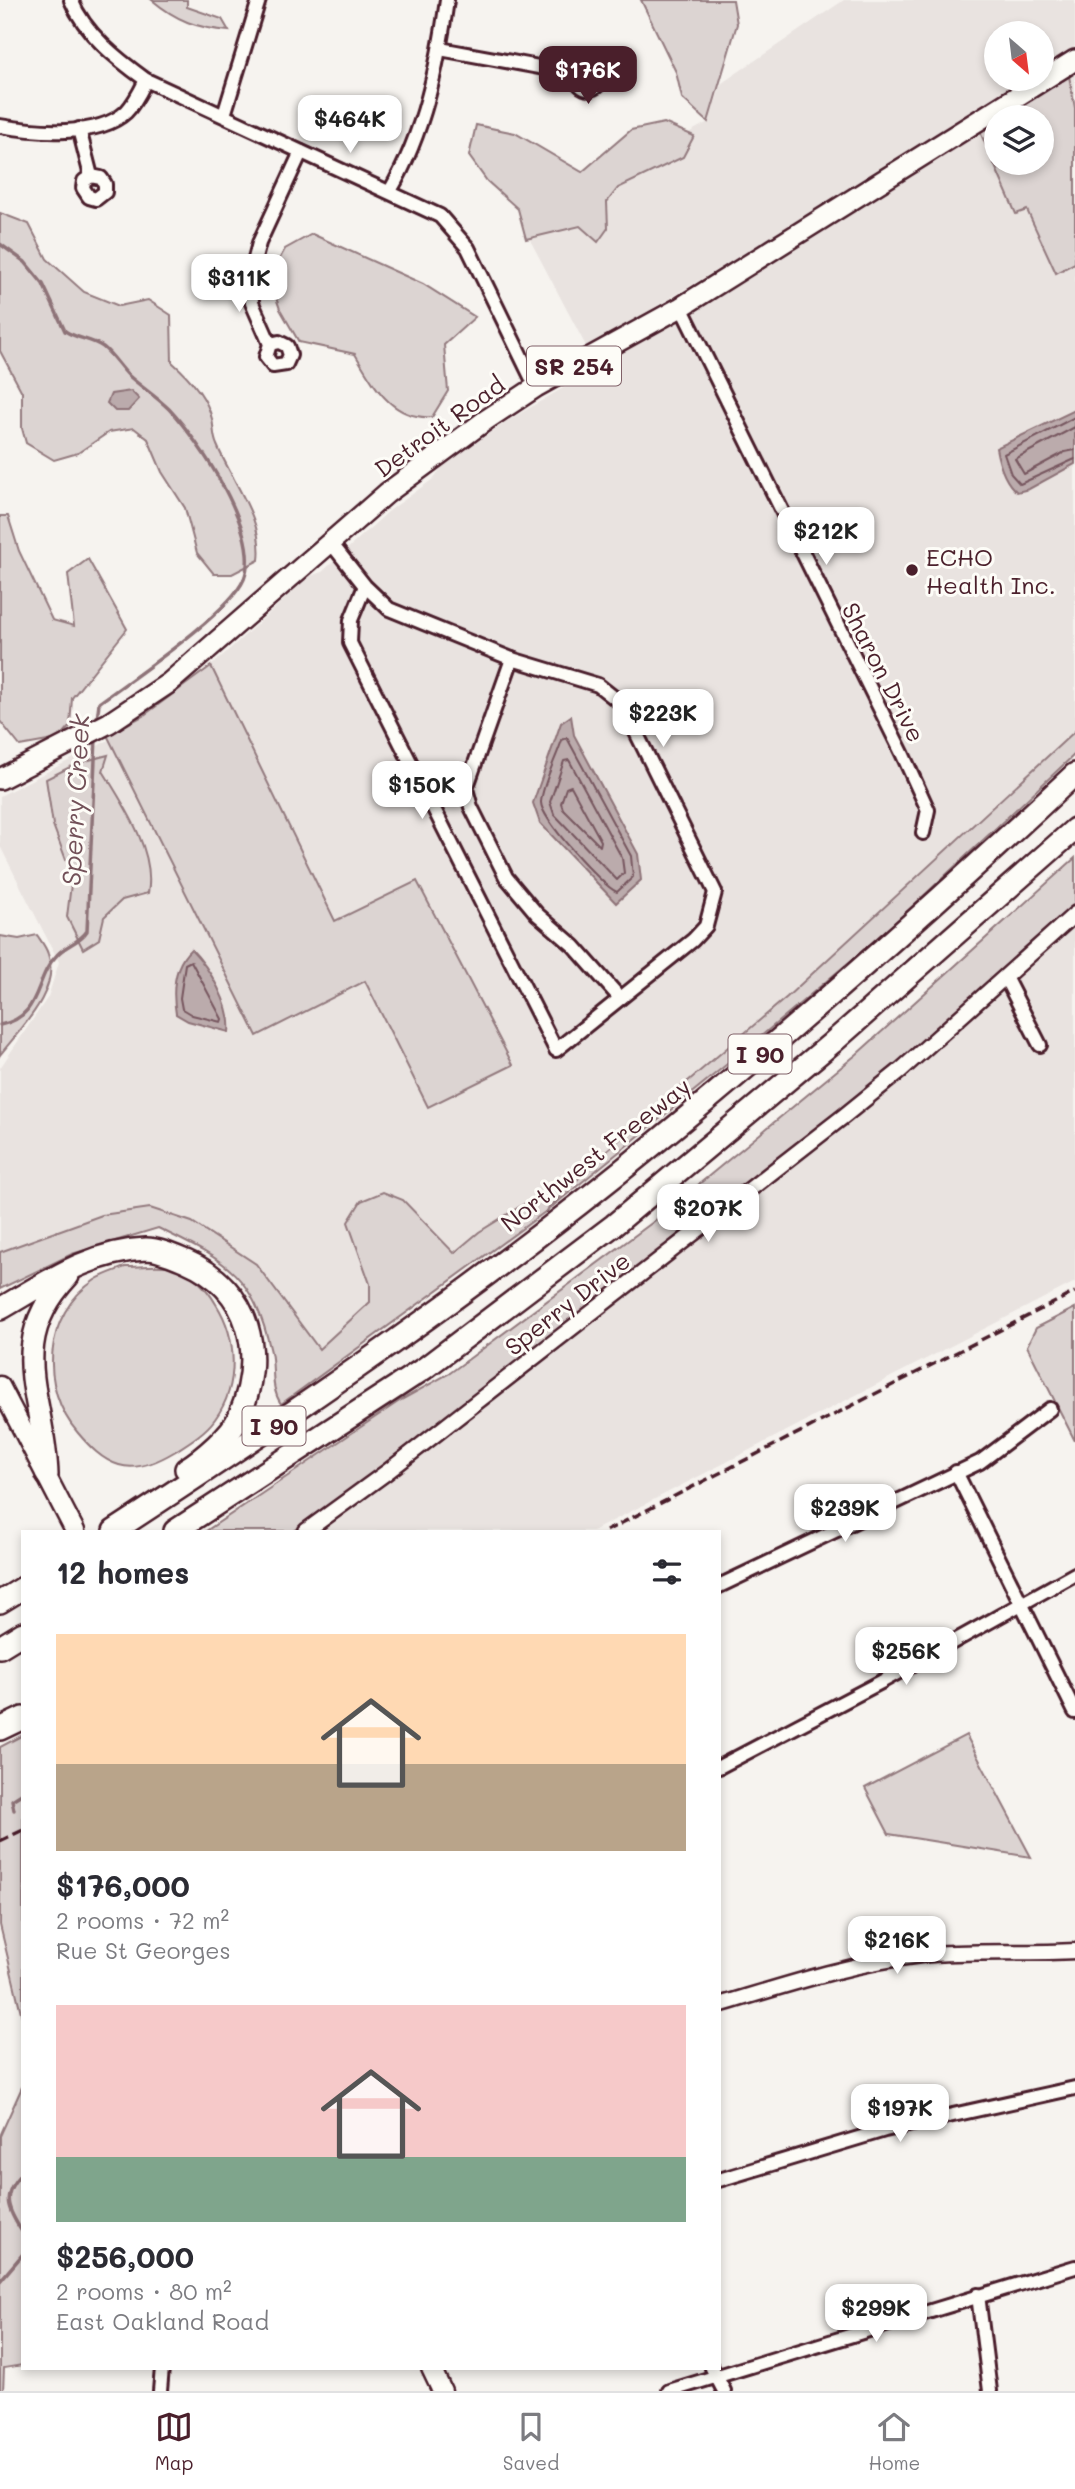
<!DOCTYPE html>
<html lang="en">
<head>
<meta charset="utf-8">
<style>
	:root { --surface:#fff; --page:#f2f2f3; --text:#2b2b33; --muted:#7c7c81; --line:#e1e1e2; --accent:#4a1f2b }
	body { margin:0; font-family:Mali,sans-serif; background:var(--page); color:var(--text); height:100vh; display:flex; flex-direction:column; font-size:26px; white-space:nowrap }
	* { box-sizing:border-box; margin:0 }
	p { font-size:23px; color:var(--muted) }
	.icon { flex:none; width:38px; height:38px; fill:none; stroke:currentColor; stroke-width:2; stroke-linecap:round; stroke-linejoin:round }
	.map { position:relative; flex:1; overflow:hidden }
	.drawer { position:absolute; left:21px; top:1530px; width:700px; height:840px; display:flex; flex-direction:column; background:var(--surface); border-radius:0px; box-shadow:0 4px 10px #0003 }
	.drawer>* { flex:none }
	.needle { width:46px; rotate:152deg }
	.buttons { position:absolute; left:984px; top:21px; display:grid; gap:14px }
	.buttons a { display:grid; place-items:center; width:70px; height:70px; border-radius:50%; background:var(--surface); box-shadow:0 4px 10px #0003; font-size:35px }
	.price { position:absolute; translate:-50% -60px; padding:0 16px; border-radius:14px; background:#fff; color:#222; font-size:23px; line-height:46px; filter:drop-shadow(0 2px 4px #0008) }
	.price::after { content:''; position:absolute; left:50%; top:42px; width:21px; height:16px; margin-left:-10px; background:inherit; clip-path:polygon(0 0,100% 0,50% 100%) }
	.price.active { background:var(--accent); color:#fff }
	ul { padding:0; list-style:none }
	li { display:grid; align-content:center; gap:14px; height:371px; padding:0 35px }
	li span { display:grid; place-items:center; height:217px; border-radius:0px; color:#555 }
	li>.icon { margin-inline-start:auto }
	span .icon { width:126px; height:126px; fill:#fffc; stroke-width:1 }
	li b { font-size:30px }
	h2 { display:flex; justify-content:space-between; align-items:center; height:84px; padding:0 35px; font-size:30px }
	.tabs { display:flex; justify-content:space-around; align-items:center; height:98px; border-top:2px solid var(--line); background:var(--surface); font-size:19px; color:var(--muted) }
	.tabs a { display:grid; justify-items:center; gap:4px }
	.tabs .active { color:var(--accent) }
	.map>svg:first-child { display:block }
	.built { fill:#e9e3e0 }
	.green { fill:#dcd4d2; stroke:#937a7e; stroke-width:2 }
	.water { fill:#bbabac; stroke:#8e7378; stroke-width:2 }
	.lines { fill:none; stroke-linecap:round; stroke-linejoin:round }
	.shore { stroke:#77575f; stroke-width:2 }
	.stream { stroke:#8e7378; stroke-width:3.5 }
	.minor-casing { stroke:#4a1f2b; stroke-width:18 }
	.tertiary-casing { stroke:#4a1f2b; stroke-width:19 }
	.secondary-casing { stroke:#4a1f2b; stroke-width:23 }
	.primary-casing { stroke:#4a1f2b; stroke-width:24 }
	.motorway-casing { stroke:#4a1f2b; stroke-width:26 }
	.minor { stroke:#fdfcf7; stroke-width:12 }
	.tertiary { stroke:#fdfcf7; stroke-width:14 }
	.secondary { stroke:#fdfcf7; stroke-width:18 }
	.primary { stroke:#fdfcf7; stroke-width:19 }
	.motorway { stroke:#fdfcf7; stroke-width:21 }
	.rail { stroke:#4a1f2b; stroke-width:3.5; stroke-dasharray:10 5; stroke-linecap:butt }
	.poi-dot { fill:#4a1f2b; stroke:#fdfcf7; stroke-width:2.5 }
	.labels { text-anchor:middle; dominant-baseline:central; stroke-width:6; stroke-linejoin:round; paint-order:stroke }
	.shield { fill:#fdfcf7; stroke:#806168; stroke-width:2 }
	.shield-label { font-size:23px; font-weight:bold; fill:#4a1f2b }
	.street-label { font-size:24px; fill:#4a1f2b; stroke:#fdfcf7 }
	.poi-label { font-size:24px; fill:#4a1f2b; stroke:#fdfcf7; text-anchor:start }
	.water-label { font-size:26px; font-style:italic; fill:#725058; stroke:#fdfcf7 }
</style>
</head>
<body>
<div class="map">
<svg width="1075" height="2391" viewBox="0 0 1075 2391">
	<rect width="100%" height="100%" fill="#f6f3ef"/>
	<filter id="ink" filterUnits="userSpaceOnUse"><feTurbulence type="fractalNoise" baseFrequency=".0143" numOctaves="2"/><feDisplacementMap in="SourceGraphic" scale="14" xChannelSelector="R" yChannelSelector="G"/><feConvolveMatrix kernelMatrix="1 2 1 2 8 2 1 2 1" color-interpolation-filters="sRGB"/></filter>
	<g filter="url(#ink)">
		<g class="built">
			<path d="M844,0H1075V47L1041,69V33H996V79H1025L884,169L587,348L529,238L580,226L598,241L608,227L607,202L618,187L683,157L693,135L688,133L708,122L722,83Z"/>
			<path d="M1075,72V731L787,997L607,1150L549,1209L539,1195L487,1227L308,1368L262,1285L171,1222L120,1220L0,1279V1068L48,997L59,962L0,846V796L111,739L257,1035L365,981L211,666L310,576L322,572L389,511L433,479L442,467L504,423L780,259L996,122V163H1041V117H1004Z"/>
			<path d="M1075,903V1282L593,1531H301L884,1075Z"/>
		</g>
		<g class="green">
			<path d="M152,0H187V7L222,19L229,31C197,28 177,21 152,0Z"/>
			<path d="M641,0H733L737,24L708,122L682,98L676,72Z"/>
			<path d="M1069,76L1075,108V263L1056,273L1027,210L1016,214L980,132L996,122V163H1041V117H1004Z"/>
			<path d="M664,123L694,136L683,157L618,188L607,202L608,228L598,242L580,226L526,239L518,209L487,181L469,156L476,125L515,133L582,172L631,130Z"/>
			<path d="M0,213L29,224L47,259L84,292L119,306L148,300L171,315L172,362C189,377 207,397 212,419C214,428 213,437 217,445C232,482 264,519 259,560L232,574H214L197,553L185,508L162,472L148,439L134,428L109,432L78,453L54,460L26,443L22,428V392L0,351Z"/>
			<path d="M312,234L423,284L475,317L444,345L448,391L432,417C391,420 374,385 355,354L299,342L280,309L269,278L285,249Z"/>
			<path d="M0,516H8L19,551L52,620L74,626L68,574L88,559L127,629L72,698L70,726L59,739L20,746L0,721Z"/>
			<path d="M211,666L335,921L417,881L513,1065L428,1107L365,981L257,1036L107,735L143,716Z"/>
			<path d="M1075,731V754L886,931L753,1043L549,1209L281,1404C270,1387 275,1371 271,1352C253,1273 227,1262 158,1228L72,1254L0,1289V1252L102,1215L150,1208L192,1222L256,1264L319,1349L370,1302V1284L348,1222L361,1201L383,1192L403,1200L454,1253L479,1232L540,1194L549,1208L607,1150L787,997Z"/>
			<path d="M108,755L103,771C124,805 156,852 148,893L122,900L104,917L99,939L83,949L67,917L72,876L53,825L46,779L78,763Z"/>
			<path d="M1075,858V903L884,1075L389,1463L294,1531H206L401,1400L450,1373L653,1222L857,1054Z"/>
			<path d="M37,935C41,941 46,947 48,954C61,990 20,1029 0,1055V936L19,939Z"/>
			<path d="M125,1267C139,1267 158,1264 173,1267C191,1271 207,1288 216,1304C237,1337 240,1385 215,1419C205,1433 188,1443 174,1452C159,1461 138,1471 119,1465C102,1460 89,1446 78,1433C39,1388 43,1314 95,1280C104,1274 115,1271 125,1267Z"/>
			<path d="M1075,1308V1441L1027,1346L1036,1328Z"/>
			<path d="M23,1735V2021L0,1925V1747Z"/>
			<path d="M966,1735L1031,1857L889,1834L865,1788Z"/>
			<path d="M23,2085V2365L4,2368L3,2391H0V2136Z"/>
		</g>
		<g class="water">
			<path d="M131,391L139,399L128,411H115L107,403L111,394Z"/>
			<path d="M1075,410V464L1029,489L1017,492C1004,482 999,464 996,448Z"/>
			<path d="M571,716L574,735L638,854L641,880L616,903L540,823L533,803L561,723Z"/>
			<path d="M191,949C209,967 232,1006 229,1032L188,1021L176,1014C172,990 174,965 191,949Z"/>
		</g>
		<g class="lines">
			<g class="shore">
				<path d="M1075,417L1004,454L1011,474L1020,484L1075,459"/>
				<path d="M1075,427L1015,459L1024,474L1065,452L1075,450"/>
				<path d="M567,738L631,856L633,877L617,892C602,886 540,818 541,802C543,782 556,759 562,740Z"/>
				<path d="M569,760L622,858L624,873L617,880L554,814L550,802L564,761Z"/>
				<path d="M571,786L601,841L600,846L563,809L561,803L566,788Z"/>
				<path d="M191,961L222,1019L221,1022L192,1015L182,1009L180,998L185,964Z"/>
			</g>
			<g class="stream">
				<path d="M0,244L25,262L43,284L65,331C77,339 92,339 103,347C112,354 120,367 128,375C141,387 156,396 169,409C199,441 262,533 244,579C230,613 131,679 99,703L97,720"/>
				<path d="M0,1025C43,1016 33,979 57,955C66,945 79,943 87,931L96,738"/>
				<path d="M14,1810L12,1800L23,1793"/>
				<path d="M23,2172C0,2194 7,2209 23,2233"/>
				<path d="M0,2281L23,2254"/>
			</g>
			<g class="minor-casing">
				<g id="minor">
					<path d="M71,0C85,34 117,59 146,80L440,216L468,248L536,387"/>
					<path d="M440,49L577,74"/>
					<circle cx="589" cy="77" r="12"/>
					<path d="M224,115L259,0"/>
					<path d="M0,126C35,132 98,138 126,112C135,103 141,90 146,80"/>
					<path d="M79,129L91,176L84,181L83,188L89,197L96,199L105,192V184L101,178L91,176"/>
					<path d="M390,191C424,133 438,65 447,0"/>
					<path d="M681,307L902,753L928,810L923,833"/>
					<path d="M270,344L279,342L287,346L290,355L286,364L273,366L266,357L270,344L252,303L251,274L259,243L301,152"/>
					<path d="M331,543L365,586L389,609L512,659L598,685L622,704L715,892L706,926L693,940L556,1050L350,643L351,620L365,586"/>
					<path d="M512,659L466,789L471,807L506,877L537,914L574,946L620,998"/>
					<path d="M1005,977L1040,1045"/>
					<path d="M956,1472L1075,1712"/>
					<path d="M719,1586L980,1462L1050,1409"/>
					<path d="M719,1767L881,1682L1075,1574"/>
					<path d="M719,2180L885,2130L1075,2088"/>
					<path d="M978,2295L990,2391"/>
					<path d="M712,2368L724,2391"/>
					<path d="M160,2391L162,2368"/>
					<path d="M669,2391L1075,2267"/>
				</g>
			</g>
			<g class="tertiary-casing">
				<g id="tertiary">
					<path d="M306,1531L387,1472L844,1116L901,1070L1075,914"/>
					<path d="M719,2005C786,1985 852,1963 921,1955C972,1950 1024,1954 1075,1951"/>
				</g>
			</g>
			<g class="secondary-casing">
				<g id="secondary">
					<path d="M0,1386L75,1531"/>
					<path d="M431,2368L442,2391"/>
				</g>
			</g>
			<g class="primary-casing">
				<path id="primary" d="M0,779L109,723L169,683L387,493L486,420L536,387L681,307L1075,60"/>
			</g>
			<g class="motorway-casing">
				<g id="motorway">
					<path d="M0,1309C47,1282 90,1251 146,1249C159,1249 174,1256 186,1261C251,1289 266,1355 239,1417C232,1434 202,1459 186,1469"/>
					<path d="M47,1475C45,1397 3,1345 68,1276"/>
					<path d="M114,1531C301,1409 486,1283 659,1140C802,1023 940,900 1075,774"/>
					<path d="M175,1531L425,1368L614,1225L832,1043L1075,829"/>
					<path d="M0,1602L23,1588"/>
					<path d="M0,1647L23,1633"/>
					<path d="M0,1729L23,1718"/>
				</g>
			</g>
			<use href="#minor" class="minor"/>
			<use href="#tertiary" class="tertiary"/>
			<use href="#secondary" class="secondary"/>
			<use href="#primary" class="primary"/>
			<use href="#motorway" class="motorway"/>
			<g class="rail">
				<path d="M606,1531L1075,1292"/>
				<path d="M0,1841L23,1830"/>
			</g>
		</g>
	</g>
	<circle class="poi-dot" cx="912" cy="570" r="7"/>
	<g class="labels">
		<g class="shield">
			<rect x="527" y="346.5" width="94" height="39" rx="5"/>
			<rect x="728.5" y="1034.5" width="63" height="39" rx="5"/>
			<rect x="242.5" y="1406.5" width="63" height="39" rx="5"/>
		</g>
		<g class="shield-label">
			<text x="574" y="366">SR 254</text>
			<text x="760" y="1054">I 90</text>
			<text x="274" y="1426">I 90</text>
		</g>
		<g class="street-label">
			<text transform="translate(439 426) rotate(-36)">Detroit Road</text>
			<text transform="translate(884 672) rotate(63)">Sharon Drive</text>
			<text transform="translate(595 1154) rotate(-38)">Northwest Freeway</text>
			<text transform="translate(567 1303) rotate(-38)">Sperry Drive</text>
		</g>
		<g class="poi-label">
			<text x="926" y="556">ECHO<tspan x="926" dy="28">Health Inc.</tspan></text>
		</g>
		<g class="water-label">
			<text transform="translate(75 800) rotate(-87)">Sperry Creek</text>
		</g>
	</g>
</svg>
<div class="buttons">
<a><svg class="needle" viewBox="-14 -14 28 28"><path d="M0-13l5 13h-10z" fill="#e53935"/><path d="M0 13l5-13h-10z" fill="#7c7c81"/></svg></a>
<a><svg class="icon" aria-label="layers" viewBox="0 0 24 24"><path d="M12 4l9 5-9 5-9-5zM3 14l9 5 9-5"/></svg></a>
</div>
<b class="price active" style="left:588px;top:106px">$176K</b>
<b class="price" style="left:350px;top:155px">$464K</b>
<b class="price" style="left:239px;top:314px">$311K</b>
<b class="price" style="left:826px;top:567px">$212K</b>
<b class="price" style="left:663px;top:749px">$223K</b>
<b class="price" style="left:422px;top:821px">$150K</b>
<b class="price" style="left:708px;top:1244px">$207K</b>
<b class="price" style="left:845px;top:1544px">$239K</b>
<b class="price" style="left:906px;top:1687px">$256K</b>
<b class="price" style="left:897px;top:1976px">$216K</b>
<b class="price" style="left:900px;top:2144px">$197K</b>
<b class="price" style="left:876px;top:2344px">$299K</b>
<section class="drawer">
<h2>12 homes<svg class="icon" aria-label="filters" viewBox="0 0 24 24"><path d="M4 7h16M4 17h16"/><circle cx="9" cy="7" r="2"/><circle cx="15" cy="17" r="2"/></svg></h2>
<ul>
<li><span style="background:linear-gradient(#ffd9b3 60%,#b9a48a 0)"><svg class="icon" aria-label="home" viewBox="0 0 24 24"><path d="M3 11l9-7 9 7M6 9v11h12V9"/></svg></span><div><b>$176,000</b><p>2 rooms · 72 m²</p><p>Rue St Georges</p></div></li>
<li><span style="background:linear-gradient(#f6c9c9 70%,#7fa58c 0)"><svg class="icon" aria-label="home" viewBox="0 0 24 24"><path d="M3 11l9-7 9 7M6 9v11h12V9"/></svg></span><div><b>$256,000</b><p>2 rooms · 80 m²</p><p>East Oakland Road</p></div></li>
</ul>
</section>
</div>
<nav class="tabs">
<a class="active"><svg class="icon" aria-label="map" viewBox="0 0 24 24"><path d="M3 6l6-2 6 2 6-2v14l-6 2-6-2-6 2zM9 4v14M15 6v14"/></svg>Map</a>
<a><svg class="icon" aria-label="saved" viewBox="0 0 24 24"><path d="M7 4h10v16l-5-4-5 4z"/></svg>Saved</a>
<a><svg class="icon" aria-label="home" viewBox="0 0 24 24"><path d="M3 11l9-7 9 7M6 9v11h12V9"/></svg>Home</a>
</nav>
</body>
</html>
